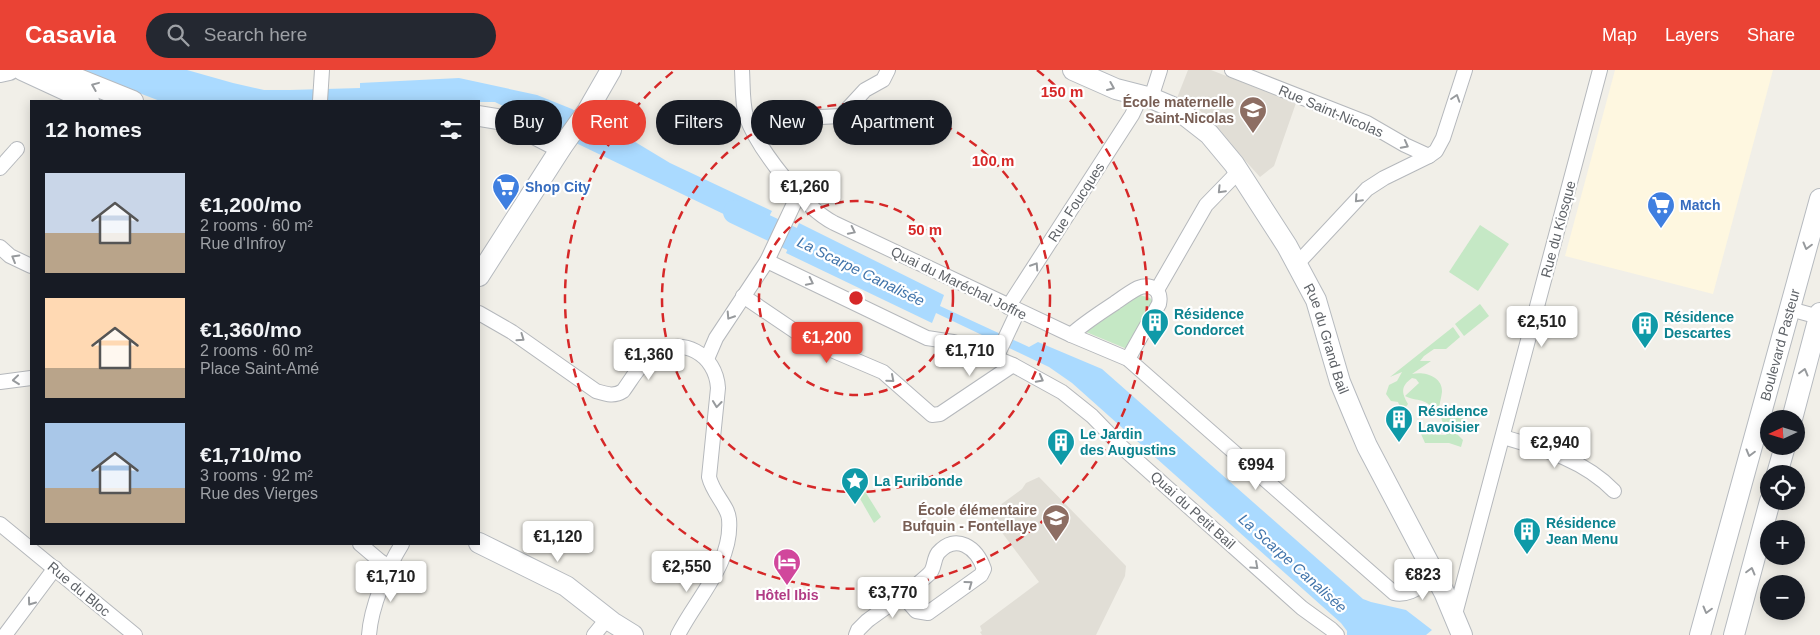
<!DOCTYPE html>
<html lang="en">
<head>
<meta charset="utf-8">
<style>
	:root { --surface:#171b24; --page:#242831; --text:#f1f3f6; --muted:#9ea1a6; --accent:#ea4335 }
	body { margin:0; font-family:Arial,sans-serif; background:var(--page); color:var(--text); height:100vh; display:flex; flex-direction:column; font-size:19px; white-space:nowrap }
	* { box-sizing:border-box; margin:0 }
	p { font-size:16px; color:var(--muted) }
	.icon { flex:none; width:28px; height:28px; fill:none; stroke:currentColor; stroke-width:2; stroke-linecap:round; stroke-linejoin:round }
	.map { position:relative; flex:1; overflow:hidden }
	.sheet { position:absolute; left:30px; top:30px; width:450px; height:445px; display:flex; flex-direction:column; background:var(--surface); border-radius:0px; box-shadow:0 2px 12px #0003 }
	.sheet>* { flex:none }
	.banner { position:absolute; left:495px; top:30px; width:475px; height:45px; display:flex; gap:10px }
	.needle { width:32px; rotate:266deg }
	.tools { position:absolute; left:1760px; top:340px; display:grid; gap:10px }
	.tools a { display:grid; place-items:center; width:45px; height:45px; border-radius:50%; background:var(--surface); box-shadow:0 2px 12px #0003; font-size:25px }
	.price { position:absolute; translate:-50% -42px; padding:0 11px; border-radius:5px; background:#fff; color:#222; font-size:16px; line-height:32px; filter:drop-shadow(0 1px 2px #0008) }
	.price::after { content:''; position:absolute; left:50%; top:30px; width:15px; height:11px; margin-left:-8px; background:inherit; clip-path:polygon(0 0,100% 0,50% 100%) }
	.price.selected { background:var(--accent); color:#fff }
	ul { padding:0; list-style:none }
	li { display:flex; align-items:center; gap:15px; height:125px; padding:0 15px }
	li span { display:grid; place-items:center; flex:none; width:140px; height:100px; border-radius:0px; color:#555 }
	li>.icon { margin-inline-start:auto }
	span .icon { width:60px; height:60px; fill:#fffc; stroke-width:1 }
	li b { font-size:21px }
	h2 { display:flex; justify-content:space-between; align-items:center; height:60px; padding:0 15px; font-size:21px }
	.pill { padding:0 18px; border-radius:22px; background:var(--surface); box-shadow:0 2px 12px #0003; font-size:18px; line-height:45px }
	.pill.selected { background:var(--accent); color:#fff }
	header { display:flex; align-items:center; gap:30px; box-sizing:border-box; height:70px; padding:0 25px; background:var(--accent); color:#fff }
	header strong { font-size:24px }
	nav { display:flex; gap:28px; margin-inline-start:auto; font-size:18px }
	.search { width:350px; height:45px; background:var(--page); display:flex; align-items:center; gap:12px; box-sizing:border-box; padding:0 18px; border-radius:28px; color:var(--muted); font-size:19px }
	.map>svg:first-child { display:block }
	.commercial { fill:#fef7e0 }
	.education { fill:#e1ded6 }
	.green { fill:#c5e8c5 }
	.water { fill:#aadaff }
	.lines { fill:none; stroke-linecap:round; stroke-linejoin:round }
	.river { stroke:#aadaff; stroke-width:24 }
	.street-tunnel { stroke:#ccccc8; stroke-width:14; stroke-dasharray:14 7; stroke-linecap:butt }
	.street-casing { stroke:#b5b8bc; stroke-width:16 }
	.secondary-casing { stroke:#b6babf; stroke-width:22 }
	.street { stroke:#fff; stroke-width:14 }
	.secondary { stroke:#fff; stroke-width:20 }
	.oneway { stroke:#979a9d }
	.ring { fill:none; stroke:#d62828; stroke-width:2.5; stroke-dasharray:9 6 }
	.labels { text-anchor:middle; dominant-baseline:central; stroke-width:4.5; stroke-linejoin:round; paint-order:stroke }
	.education-label { font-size:14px; font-weight:bold; fill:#785e54; stroke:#fff; text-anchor:end }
	.street-label { font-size:14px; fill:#5f6368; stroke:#fff }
	.shop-label { font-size:14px; font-weight:bold; fill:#366cbe; stroke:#fff; text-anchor:start }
	.culture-label { font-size:14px; font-weight:bold; fill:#0d838f; stroke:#fff; text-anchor:start }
	.hotel-label { font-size:14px; font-weight:bold; fill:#b23c85; stroke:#fff }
	.water-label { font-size:15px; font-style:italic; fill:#4174aa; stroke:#fff }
	.centre { fill:#d62828; stroke:#fff; stroke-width:2.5 }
	.ring-label { font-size:15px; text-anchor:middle; font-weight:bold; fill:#d62828; stroke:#fff; stroke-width:4.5; stroke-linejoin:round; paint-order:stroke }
</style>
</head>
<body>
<header>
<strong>Casavia</strong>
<div class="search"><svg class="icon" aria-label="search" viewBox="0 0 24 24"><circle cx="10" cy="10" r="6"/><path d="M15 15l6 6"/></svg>Search here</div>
<nav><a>Map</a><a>Layers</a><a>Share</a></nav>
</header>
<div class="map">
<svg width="1820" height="565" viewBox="0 0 1820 565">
	<rect width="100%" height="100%" fill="#f1efe8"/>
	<path class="commercial" d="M1615,0H1773L1713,224L1565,186Z"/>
	<g class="education">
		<path d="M1188,0H1211L1296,33L1274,96L1260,107L1195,35L1177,28Z"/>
		<path d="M1039,407L1126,496L1125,506L1096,565H982L980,562L982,561L980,556L1039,512L988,444L1022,419L1026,413Z"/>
	</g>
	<g class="green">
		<path d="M1480,155L1509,174L1478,221L1449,202Z"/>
		<path d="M1140,225L1150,228L1155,233L1127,279L1086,262Z"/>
		<path d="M1480,234L1489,246L1464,266L1455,254Z"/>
		<path d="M1453,257L1460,267L1446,279H1434L1424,286L1420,291H1431L1412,304C1423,301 1443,306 1442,322C1441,329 1439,336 1438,343H1434C1429,327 1416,332 1405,326L1419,313L1416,309L1412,308C1401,316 1401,322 1408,334L1402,342L1398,332L1391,331L1386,324L1389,315L1397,311L1402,302L1390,307Z"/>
		<path d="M1457,340L1463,345V353L1455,356L1449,352L1452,359L1463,370L1461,377L1449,373H1425L1421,364L1446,365L1441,347L1449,348Z"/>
		<path d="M861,415L881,447L874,453L855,420Z"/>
	</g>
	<g class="water">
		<path d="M79,0H187L233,13L264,20H290L360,18V13L459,8L537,25L572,39L599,56L602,52L670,93L772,141L761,162L578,74L495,32L160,31Z"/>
		<path d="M799,153L944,225L940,236L1029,277L1038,272L1102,299L1363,529L1371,532L1406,540L1432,560L1426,565H1347V561L1341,553L1072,313L1049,297L936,243L932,253L786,183Z"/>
	</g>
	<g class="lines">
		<path class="river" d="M735,142L820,182"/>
		<path class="street-tunnel" d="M758,50L780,49"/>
		<g class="street-casing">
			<g id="street">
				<path d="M742,0C743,15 742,32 746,46C758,79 803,137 834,153L1071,265L1128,289L1394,523C1409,527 1423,514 1436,507"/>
				<path d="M1232,0L1367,53L1405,75L1429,86"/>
				<path d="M1151,28L1160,0"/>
				<path d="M320,31L322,0"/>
				<path d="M780,49L841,46L865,20L883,10L888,0"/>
				<path d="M0,98L17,79"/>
				<path d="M0,177L10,186L31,196"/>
				<path d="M767,191L927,268L953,272L967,276L1013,295L1062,322L1092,346L1124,379L1302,538L1331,559L1337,565"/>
				<path d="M1297,194L1367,119L1384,108L1429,86L1436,81L1443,68L1465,0"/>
				<path d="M1157,220L1206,135L1239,101"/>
				<path d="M743,226L808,270L883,302L932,345L940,344L1013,295"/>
				<path d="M1008,237L1132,45L1141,26"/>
				<path d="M1790,239L1819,247"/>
				<path d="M479,243L512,262L596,321C606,324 614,327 623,321C632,309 640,293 653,285C682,265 716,284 718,318L709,407C713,424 728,436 729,449C733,493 696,529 678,565"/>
				<path d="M1071,265C1084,253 1100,243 1115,233C1122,228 1130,222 1138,218C1151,213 1162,220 1159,234L1128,289"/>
				<path d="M996,288L1018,241"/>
				<path d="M707,289L716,268L767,191L799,123"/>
				<path d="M0,312L31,308"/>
				<path d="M1503,367C1544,379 1584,390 1614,421"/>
				<path d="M0,454L135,565"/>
				<path d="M360,474L380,491L389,497"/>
				<path d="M1454,548L1600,0"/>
				<path d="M5,565L55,498"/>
				<path d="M369,565C371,537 387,498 402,474"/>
				<path d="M594,565L607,549"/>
				<path d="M856,565L858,560L867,551C887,536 910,522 929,504C935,499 933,490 938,483C956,462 977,478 984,499L981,505L928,543L916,541L902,525"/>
			</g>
		</g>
		<g class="secondary-casing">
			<g id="secondary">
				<path d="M22,0L89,31"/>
				<path d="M56,0L133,31"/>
				<path id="s1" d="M1073,0L1116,19L1151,28L1177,39L1209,64L1234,94L1287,176L1316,230L1340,312L1355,348L1367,376L1444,522L1462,565"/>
				<path d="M0,2L9,0"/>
				<path d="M479,46L509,51L561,78"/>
				<path d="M479,206L561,78L588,40L611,0"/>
				<path d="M1792,349L1820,243"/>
				<path d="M1777,404L1785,376"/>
				<path d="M479,473L566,516L612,552L633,565"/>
				<path id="s2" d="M1700,565L1820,129"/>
				<path d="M1734,565L1770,431"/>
			</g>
		</g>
		<use href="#street" class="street"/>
		<use href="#secondary" class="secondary"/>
	</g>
	<defs><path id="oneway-chevron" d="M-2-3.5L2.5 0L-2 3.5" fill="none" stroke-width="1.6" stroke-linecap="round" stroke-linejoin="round" transform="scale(1.25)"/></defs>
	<g class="oneway">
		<use href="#oneway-chevron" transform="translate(95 16) rotate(-158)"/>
		<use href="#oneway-chevron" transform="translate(1111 17) rotate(23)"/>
		<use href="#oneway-chevron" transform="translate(1456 28) rotate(-72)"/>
		<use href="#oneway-chevron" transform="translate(1405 75) rotate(28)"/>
		<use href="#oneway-chevron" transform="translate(1221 120) rotate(134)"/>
		<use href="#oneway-chevron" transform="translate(1358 129) rotate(133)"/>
		<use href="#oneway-chevron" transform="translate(852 161) rotate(26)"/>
		<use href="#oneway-chevron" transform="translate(1807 176) rotate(105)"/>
		<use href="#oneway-chevron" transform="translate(15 188) rotate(-150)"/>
		<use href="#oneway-chevron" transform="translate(1035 196) rotate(-57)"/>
		<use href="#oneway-chevron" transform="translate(810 212) rotate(26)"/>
		<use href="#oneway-chevron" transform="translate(730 246) rotate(123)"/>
		<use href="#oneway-chevron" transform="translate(521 268) rotate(35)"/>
		<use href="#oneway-chevron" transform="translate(1804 302) rotate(-75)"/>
		<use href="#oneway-chevron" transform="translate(891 309) rotate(41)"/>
		<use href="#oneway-chevron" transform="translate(1040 309) rotate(28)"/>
		<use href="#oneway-chevron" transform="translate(16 310) rotate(174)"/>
		<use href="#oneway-chevron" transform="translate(717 334) rotate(96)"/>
		<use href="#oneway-chevron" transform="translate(1750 383) rotate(105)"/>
		<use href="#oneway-chevron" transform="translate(1255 496) rotate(42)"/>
		<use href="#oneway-chevron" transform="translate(1751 501) rotate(-75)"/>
		<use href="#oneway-chevron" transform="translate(969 514) rotate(-36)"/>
		<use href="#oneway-chevron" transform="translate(31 532) rotate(126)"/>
		<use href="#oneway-chevron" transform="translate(1707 540) rotate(105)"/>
	</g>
	<g class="ring">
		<circle cx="856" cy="228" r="97"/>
		<circle cx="856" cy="228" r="194"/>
		<path d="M1037 0A291 291 0 1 1 675 0"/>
	</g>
	<defs>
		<g id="school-pin" transform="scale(1.4375)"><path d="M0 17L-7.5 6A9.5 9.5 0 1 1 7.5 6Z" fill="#8d6e63" stroke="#fff"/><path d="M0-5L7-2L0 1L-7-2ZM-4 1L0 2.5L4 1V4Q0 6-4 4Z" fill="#fff"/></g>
		<g id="supermarket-pin" transform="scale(1.4375)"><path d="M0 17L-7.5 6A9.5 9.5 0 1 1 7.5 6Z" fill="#3f7fe0" stroke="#fff"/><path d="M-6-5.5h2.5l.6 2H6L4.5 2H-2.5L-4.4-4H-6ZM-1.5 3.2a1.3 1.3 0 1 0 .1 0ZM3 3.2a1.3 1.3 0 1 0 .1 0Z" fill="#fff"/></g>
		<g id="building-pin" transform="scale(1.4375)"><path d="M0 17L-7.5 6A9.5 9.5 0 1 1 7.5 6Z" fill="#0f9aa8" stroke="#fff"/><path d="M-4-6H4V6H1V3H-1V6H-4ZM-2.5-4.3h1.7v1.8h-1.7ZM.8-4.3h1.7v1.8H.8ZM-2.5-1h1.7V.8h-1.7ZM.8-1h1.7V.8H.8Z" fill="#fff"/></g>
		<g id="sight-pin" transform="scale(1.4375)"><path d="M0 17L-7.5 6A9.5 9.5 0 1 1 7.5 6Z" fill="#0f9aa8" stroke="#fff"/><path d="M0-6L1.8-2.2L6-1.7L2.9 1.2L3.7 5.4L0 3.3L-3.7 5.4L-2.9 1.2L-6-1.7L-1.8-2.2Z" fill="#fff"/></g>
		<g id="hotel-pin" transform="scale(1.4375)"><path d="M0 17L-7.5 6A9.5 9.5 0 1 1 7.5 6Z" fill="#d1479c" stroke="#fff"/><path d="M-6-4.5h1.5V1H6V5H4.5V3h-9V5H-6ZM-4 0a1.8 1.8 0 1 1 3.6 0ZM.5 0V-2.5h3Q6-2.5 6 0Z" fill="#fff"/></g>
	</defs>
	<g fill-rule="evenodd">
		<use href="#school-pin" x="1253" y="40"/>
		<use href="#supermarket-pin" x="506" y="117"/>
		<use href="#supermarket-pin" x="1661" y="135"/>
		<use href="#building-pin" x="1155" y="252"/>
		<use href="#building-pin" x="1645" y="255"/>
		<use href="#building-pin" x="1399" y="349"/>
		<use href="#building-pin" x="1061" y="372"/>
		<use href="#sight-pin" x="855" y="411"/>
		<use href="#school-pin" x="1056" y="448"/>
		<use href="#building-pin" x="1527" y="461"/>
		<use href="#hotel-pin" x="787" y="492"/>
	</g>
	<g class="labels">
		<g class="education-label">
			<text x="1234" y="32">École maternelle<tspan x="1234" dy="16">Saint-Nicolas</tspan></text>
			<text x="1037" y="440">École élémentaire<tspan x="1037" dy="16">Bufquin - Fontellaye</tspan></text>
		</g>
		<g class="street-label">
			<text transform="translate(1331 41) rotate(23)">Rue Saint-Nicolas</text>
			<text transform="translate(1076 132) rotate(-57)">Rue Foucques</text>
			<text transform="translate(1558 159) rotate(-75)">Rue du Kiosque</text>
			<text transform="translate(959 213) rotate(26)">Quai du Maréchal Joffre</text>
			<text stroke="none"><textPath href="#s1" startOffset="390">Rue du Grand Bail</textPath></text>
			<text stroke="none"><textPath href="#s2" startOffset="301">Boulevard Pasteur</textPath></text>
			<text transform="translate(1193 440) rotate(42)">Quai du Petit Bail</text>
			<text transform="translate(79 519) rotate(40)">Rue du Bloc</text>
		</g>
		<g class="shop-label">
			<text x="525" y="117">Shop City</text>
			<text x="1680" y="135">Match</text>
		</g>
		<g class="culture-label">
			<text x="1174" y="244">Résidence<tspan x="1174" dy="16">Condorcet</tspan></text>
			<text x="1664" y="247">Résidence<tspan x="1664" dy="16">Descartes</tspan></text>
			<text x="1418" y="341">Résidence<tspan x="1418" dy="16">Lavoisier</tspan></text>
			<text x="1080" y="364">Le Jardin<tspan x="1080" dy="16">des Augustins</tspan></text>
			<text x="874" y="411">La Furibonde</text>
			<text x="1546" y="453">Résidence<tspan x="1546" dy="16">Jean Menu</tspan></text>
		</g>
		<g class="hotel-label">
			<text x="787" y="525">Hôtel Ibis</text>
		</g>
		<g class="water-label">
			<text transform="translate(861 201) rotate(26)">La Scarpe Canalisée</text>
			<text transform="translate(1293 493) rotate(42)">La Scarpe Canalisée</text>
		</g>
	</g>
	<circle cx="856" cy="228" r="8" class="centre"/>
	<g class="ring-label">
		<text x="1062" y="27">150 m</text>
		<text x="993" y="96">100 m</text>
		<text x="925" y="165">50 m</text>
	</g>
</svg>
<div class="tools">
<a><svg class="needle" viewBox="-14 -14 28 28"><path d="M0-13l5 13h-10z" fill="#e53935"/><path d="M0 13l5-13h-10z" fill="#9ea1a6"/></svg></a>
<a><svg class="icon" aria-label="locate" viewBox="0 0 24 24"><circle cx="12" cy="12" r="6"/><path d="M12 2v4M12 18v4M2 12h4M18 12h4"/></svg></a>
<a>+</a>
<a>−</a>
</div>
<b class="price" style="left:805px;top:143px">€1,260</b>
<b class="price" style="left:1542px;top:278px">€2,510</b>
<b class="price selected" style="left:827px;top:294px">€1,200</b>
<b class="price" style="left:970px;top:307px">€1,710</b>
<b class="price" style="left:649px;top:311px">€1,360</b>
<b class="price" style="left:1555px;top:399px">€2,940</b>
<b class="price" style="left:1256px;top:421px">€994</b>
<b class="price" style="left:558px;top:493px">€1,120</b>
<b class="price" style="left:687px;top:523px">€2,550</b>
<b class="price" style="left:1423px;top:531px">€823</b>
<b class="price" style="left:391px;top:533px">€1,710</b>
<b class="price" style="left:893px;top:549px">€3,770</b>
<div class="banner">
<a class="pill">Buy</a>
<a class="pill selected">Rent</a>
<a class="pill">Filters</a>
<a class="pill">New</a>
<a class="pill">Apartment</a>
</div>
<section class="sheet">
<h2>12 homes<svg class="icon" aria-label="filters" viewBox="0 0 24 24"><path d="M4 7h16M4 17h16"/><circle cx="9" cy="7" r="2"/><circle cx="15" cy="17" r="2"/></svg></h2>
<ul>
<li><span style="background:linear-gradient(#c9d6e8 60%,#b9a48a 0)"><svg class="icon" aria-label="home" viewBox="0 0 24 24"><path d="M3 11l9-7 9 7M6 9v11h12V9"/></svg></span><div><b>€1,200/mo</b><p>2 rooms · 60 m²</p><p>Rue d'Infroy</p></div></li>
<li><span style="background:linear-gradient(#ffd9b3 70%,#b9a48a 0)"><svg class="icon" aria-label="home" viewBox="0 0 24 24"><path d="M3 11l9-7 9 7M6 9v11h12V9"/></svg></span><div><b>€1,360/mo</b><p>2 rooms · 60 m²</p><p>Place Saint-Amé</p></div></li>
<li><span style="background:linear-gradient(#a9c7e8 65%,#b9a48a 0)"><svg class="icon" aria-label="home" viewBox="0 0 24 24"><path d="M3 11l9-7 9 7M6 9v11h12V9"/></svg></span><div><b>€1,710/mo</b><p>3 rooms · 92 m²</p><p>Rue des Vierges</p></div></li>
</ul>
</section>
</div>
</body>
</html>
